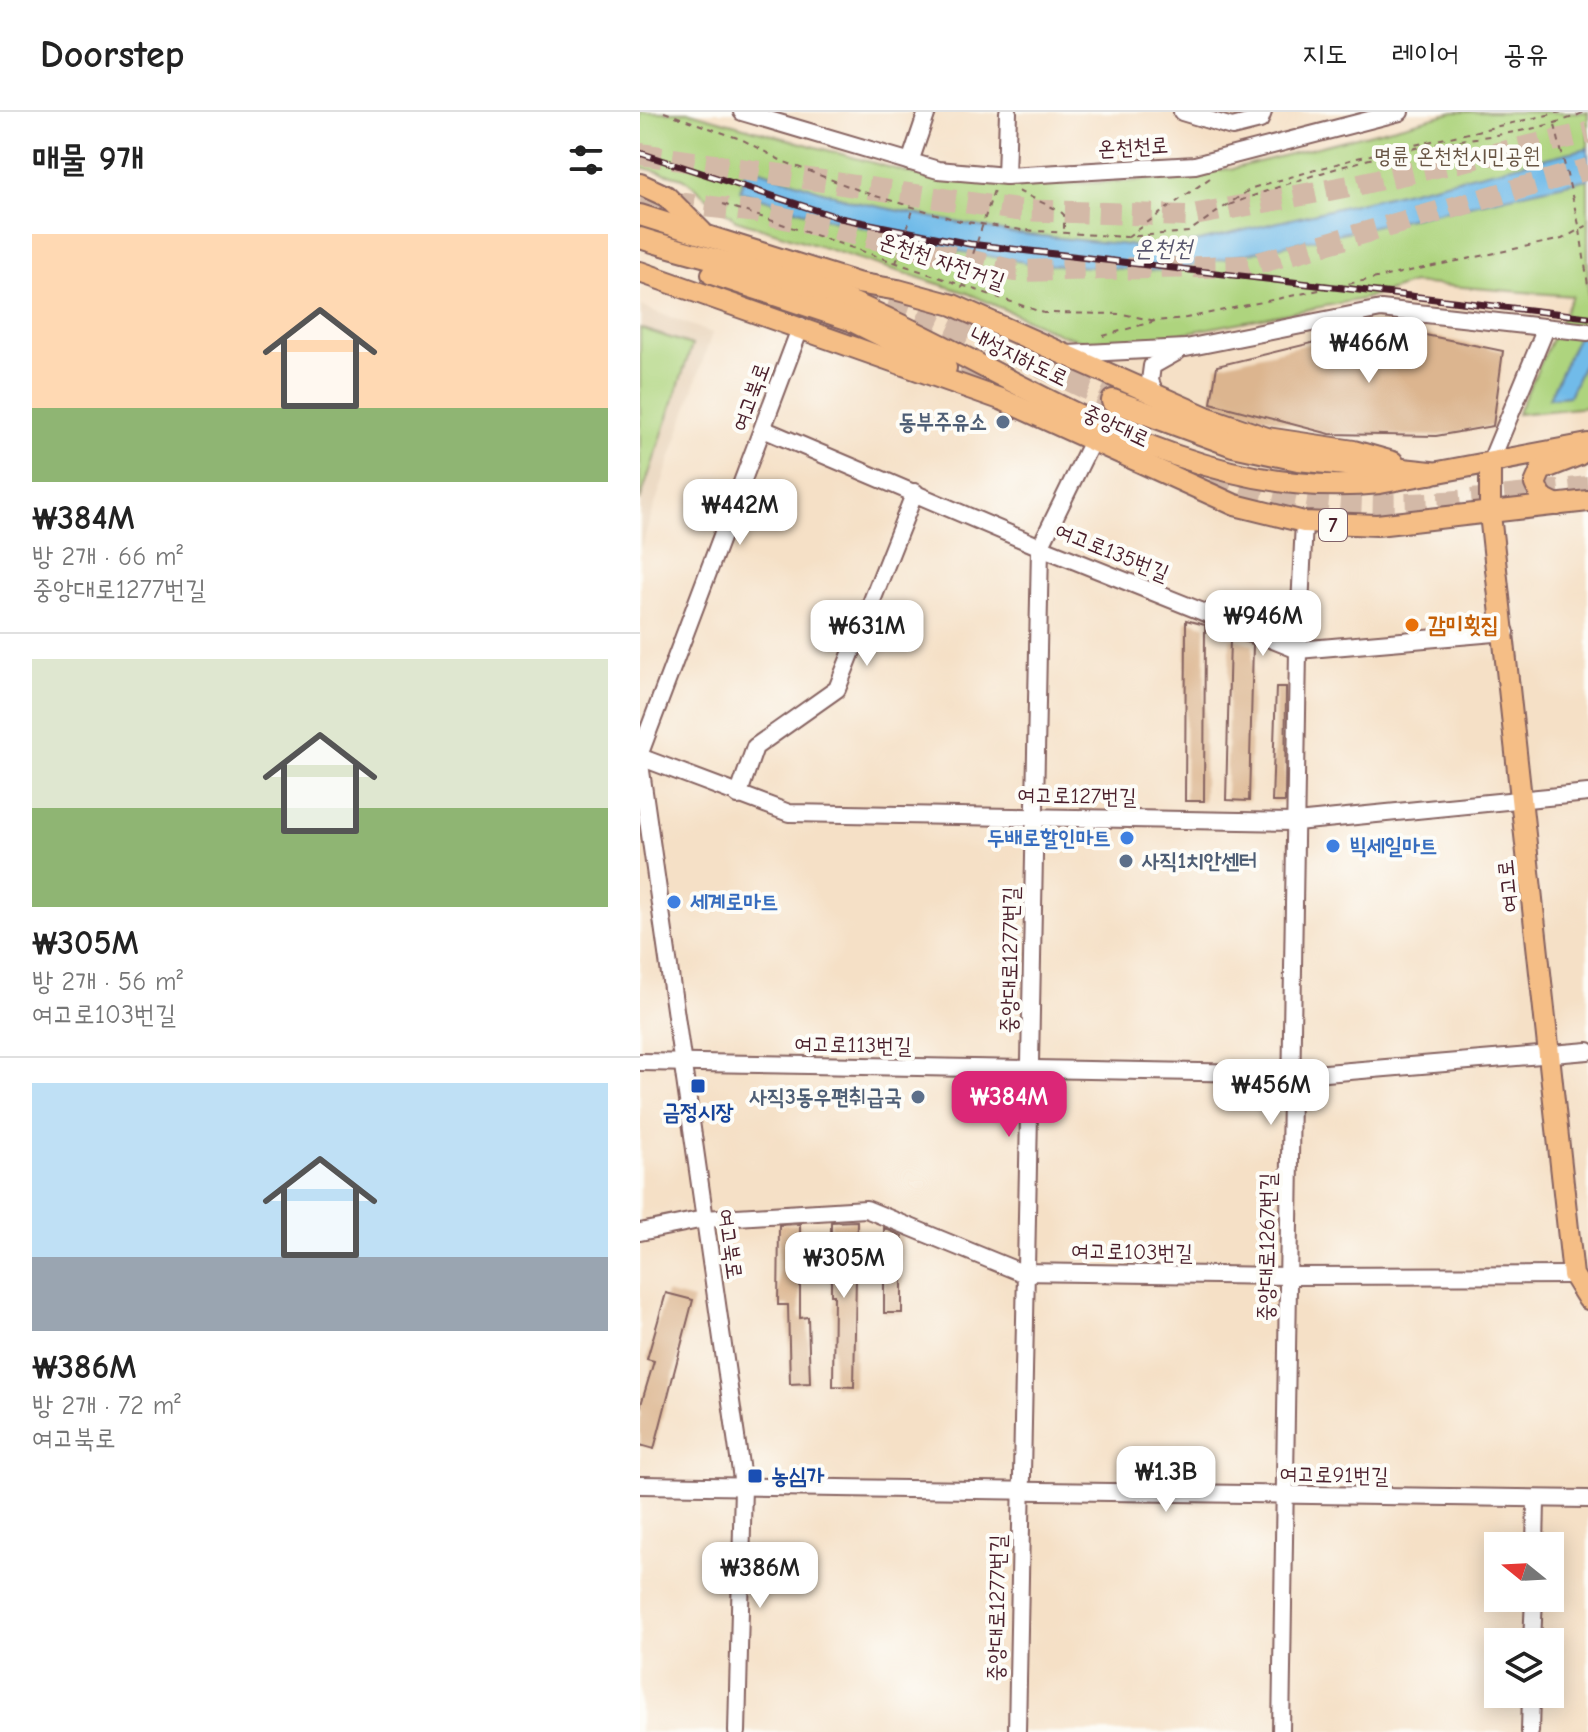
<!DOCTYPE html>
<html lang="ko">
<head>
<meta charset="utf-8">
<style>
	:root { --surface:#fff; --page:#f6f6f6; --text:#222; --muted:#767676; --line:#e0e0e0; --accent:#db2777 }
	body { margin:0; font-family:"Comic Neue","Poor Story",sans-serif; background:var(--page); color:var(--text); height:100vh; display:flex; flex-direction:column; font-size:30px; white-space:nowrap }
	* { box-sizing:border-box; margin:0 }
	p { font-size:26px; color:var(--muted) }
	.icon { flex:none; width:44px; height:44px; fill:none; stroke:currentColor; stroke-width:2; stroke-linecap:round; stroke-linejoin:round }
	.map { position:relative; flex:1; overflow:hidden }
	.panel { display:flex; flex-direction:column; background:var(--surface); width:640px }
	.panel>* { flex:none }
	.needle { width:52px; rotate:288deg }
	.fabs { position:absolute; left:844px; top:1420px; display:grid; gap:16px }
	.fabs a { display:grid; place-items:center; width:80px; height:80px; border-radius:0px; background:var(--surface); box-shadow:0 4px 20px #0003; font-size:40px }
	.price { position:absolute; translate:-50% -68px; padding:0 18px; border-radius:16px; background:#fff; color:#222; font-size:26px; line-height:52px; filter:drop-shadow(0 2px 4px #0008) }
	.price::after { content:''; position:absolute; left:50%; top:48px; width:24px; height:18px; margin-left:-12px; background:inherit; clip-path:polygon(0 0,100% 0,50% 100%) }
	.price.on { background:var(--accent); color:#fff }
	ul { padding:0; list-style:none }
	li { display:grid; align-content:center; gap:16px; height:424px; padding:0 32px }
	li+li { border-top:2px solid var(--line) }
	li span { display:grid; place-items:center; height:248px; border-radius:0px; color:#555 }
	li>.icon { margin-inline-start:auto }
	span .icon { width:144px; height:144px; fill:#fffc; stroke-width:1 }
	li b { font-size:34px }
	h2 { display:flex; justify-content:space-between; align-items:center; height:96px; padding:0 32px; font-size:34px }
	header { display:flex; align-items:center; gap:48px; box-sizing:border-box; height:112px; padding:0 40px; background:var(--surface); border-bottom:2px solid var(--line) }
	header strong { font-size:38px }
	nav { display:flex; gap:44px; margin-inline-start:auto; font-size:28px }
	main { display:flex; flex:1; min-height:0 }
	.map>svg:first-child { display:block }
	.built { fill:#e7d0b5 }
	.green { fill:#aed47e; stroke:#7c7a54; stroke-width:2 }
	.water { fill:#71bbe9; stroke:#5e6d8a; stroke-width:2 }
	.building { fill:#dcb58f }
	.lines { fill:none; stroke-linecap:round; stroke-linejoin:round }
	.highway-tunnel { stroke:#d3b9a7; stroke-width:22; stroke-dasharray:22 11; stroke-linecap:butt }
	.minor-casing { stroke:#866361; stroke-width:20 }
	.major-casing { stroke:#866361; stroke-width:24 }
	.highway-casing { stroke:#866361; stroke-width:26 }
	.path { stroke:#866361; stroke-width:2; stroke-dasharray:6 6; stroke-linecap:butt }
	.minor { stroke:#fff; stroke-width:16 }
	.major { stroke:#f5be86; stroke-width:20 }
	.highway { stroke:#f5be86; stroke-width:22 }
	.rail-casing { stroke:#4a1f2b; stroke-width:7 }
	.rail { stroke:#fdfcf7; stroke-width:4; stroke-dasharray:12; stroke-linecap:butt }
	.path-bridge { stroke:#866361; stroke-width:2; stroke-dasharray:6 6; stroke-linecap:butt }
	.service-dot { fill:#5c6f8a; stroke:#fdfcf7; stroke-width:3 }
	.food-dot { fill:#e8710a; stroke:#fdfcf7; stroke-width:3 }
	.shop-dot { fill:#3f7fe0; stroke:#fdfcf7; stroke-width:3 }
	.transit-dot { fill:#1a4fb4; stroke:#fdfcf7; stroke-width:3 }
	.labels { text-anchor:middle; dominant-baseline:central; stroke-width:8; stroke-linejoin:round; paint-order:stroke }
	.shield { fill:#fdfcf7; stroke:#806168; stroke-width:2 }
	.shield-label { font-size:20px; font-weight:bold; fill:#4a1f2b }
	.street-label { font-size:22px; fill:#4a1f2b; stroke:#fdfcf7 }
	.park-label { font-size:22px; fill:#685544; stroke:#fdfcf7 }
	.service-label { font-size:22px; font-weight:bold; fill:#4e5e75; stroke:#fdfcf7; text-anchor:end }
	.food-label { font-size:22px; font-weight:bold; fill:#c56008; stroke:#fdfcf7; text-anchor:start }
	.shop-label { font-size:22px; font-weight:bold; fill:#366cbe; stroke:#fdfcf7; text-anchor:start }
	.transit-label { font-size:22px; font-weight:bold; fill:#164399; stroke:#fdfcf7 }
	.water-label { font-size:24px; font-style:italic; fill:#58566e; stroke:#fdfcf7 }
</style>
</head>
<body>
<header>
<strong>Doorstep</strong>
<nav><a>지도</a><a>레이어</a><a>공유</a></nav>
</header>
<main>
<section class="panel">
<h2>매물 9개<svg class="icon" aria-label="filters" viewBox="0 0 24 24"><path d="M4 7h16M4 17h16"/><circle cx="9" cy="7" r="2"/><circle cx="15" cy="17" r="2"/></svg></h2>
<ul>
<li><span style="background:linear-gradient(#ffd9b3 70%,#8fb573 0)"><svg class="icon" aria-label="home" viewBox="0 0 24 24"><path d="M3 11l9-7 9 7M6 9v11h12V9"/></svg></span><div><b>₩384M</b><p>방 2개 · 66 m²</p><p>중앙대로1277번길</p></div></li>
<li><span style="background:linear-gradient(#dfe7d0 60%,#8fb573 0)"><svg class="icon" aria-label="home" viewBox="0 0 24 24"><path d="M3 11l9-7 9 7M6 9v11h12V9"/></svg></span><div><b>₩305M</b><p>방 2개 · 56 m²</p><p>여고로103번길</p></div></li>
<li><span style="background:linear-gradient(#bfe0f5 70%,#9aa5b1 0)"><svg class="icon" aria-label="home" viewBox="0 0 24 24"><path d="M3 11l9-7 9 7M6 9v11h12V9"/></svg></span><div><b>₩386M</b><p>방 2개 · 72 m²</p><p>여고북로</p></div></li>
</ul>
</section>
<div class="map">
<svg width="948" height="1620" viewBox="0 0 948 1620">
	<rect width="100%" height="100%" fill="#fdfcf7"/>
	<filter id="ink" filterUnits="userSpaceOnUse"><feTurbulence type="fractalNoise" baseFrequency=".0125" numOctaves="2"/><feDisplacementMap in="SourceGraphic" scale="16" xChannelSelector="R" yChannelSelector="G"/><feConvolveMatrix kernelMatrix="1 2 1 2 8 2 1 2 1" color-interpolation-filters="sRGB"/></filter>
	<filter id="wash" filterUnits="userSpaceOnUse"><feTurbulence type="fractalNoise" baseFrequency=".006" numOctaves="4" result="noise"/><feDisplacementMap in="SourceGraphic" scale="32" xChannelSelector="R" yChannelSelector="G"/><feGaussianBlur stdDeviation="1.8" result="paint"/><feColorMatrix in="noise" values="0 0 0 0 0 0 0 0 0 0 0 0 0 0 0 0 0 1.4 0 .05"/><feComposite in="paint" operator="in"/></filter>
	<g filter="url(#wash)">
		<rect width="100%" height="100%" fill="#f5e0c6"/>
		<path class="built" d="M0,194L72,221L0,438Z"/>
		<g class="green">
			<path d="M0,0H50L295,68L385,73L496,69L595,56L814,0H948V295L877,302L932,184L773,171L722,187L466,236L420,222L327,181L96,108L43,66L0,55Z"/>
			<path d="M0,216L52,233L0,389Z"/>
		</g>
		<g class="water">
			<path d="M948,36V67L528,159L396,152L318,139L180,105L100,79L106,53L215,90L371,121L526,137Z"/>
			<path d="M948,202V242L929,284L909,286Z"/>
		</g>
		<g id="blocks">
			<g class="building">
				<path d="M742,214L863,239L853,314L796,324L690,322L571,291L577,254Z"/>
				<path d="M546,508L565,513L564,689H545Z"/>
				<path d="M590,526L613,532L609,689L586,688Z"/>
				<path d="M636,575H646L645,690H632Z"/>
				<path d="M217,1109L214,1275L193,1274L194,1183H191V1110Z"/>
				<path d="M160,1112V1206L168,1205L170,1271L150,1272L148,1193H138L139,1113Z"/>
				<path d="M244,1116L262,1124V1201H244Z"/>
				<path d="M26,1181L53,1188L14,1337L0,1333V1296L14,1249L7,1247Z"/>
			</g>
		</g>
	</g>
	<g filter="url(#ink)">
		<use href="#blocks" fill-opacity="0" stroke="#866361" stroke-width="2"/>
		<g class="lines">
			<g class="highway-tunnel">
				<path d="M0,42L377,98L548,104L715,73L948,21"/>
				<path d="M0,87L118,100L375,159L608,154L948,57"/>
				<path d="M218,177L276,196L473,289"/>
				<path d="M91,183L245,232"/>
				<path d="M288,249L352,275"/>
				<path d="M540,352C688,412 794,392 948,375"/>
			</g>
			<g class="minor-casing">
				<g id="minor">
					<path d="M102,0L298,58L366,64L555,53L760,0"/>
					<path d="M542,0L592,15L620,8L623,0"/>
					<path d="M270,50L287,0"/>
					<path d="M366,64L368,0"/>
					<path d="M427,242L546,236L741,197L948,220"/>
					<path d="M516,283L510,269L512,254L537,240"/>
					<path d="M123,317L398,434L658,538L866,520"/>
					<path d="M850,351L906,216"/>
					<path d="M0,641L161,214"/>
					<path d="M0,645L149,701L656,710L948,681"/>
					<path d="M0,652L103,1374L97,1620"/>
					<path d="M98,684L115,635L197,577L275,380"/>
					<path d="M0,950L674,962L948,939"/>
					<path d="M0,1120L64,1107L226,1097L380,1160L648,1164L933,1163"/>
					<path d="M0,1373L948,1387"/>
					<path d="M895,1434L896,1389"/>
					<path d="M892,1530L894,1486"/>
					<path d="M377,1620L400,435L452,329"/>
					<path d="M641,1620L658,538L664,410"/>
					<path d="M890,1620L891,1582"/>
				</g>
			</g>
			<g class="major-casing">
				<g id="major">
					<path d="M0,72L26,84L62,120"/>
					<path d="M0,103L217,171L258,178L313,193L566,305L627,326L714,339L753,350"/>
					<path d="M0,126C69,148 142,161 209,189C378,261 547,393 740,371L948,332"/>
					<path d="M0,160L363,288L595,393L664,410L737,413L948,389"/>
					<path d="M72,162L210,208L306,256"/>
					<path d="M850,351V402L933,1163L948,1187"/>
					<path d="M917,393L901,385L895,372L901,358L939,343"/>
				</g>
			</g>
			<g class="highway-casing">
				<path id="highway" d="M473,289L593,333L658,347L791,361"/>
			</g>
			<g class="path">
				<path d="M24,0L103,28L142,49L229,82L320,109L382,118L486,125L548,120L612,76L717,46L921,0"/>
				<path d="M378,79L420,99L424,103V120"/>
				<path d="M83,92L404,201L483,202L515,209L546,206L922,127L948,113"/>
				<path d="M589,93C651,69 730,44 796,32C846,23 898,21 945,0"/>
				<path d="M940,118L948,173"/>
				<path d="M487,125L570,66"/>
				<path d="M463,224L515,209"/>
			</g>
			<use href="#minor" class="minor"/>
			<use href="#major" class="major"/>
			<use href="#highway" class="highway"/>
			<g class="rail-casing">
				<path id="rail" d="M0,41L200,106L330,132L948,205"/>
			</g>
			<use href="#rail" class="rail"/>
			<g class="path-bridge">
				<path d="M915,13L940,117"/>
				<path d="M256,151L274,95"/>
				<path d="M322,176L355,75"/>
			</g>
		</g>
	</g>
	<g class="service-dot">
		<circle cx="363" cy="310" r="8"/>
		<circle cx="486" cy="749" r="8"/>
		<circle cx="278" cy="985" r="8"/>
	</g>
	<circle class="food-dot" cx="772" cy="513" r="8"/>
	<g class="shop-dot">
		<circle cx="487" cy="726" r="8"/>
		<circle cx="693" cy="734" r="8"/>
		<circle cx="34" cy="790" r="8"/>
	</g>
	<g class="transit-dot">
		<rect x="50" y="966" width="16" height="16" rx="4"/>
		<rect x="107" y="1356" width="16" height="16" rx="4"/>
	</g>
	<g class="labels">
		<rect class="shield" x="679" y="397" width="28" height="32" rx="6"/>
		<g class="shield-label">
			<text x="693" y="413">7</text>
		</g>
		<g class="street-label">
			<text transform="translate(493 35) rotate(-3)">온천천로</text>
			<text transform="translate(302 149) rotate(19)">온천천 자전거길</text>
			<text transform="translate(379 245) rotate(26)">내성지하도로</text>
			<text transform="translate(111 285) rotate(-70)">여고북로</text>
			<text transform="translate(476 314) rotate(25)">중앙대로</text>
			<text transform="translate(472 440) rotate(22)">여고로135번길</text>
			<text transform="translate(437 684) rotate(1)">여고로127번길</text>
			<text transform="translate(868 774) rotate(-96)">여고로</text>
			<text transform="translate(370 848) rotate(-89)">중앙대로1277번길</text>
			<text transform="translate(213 933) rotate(1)">여고로113번길</text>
			<text transform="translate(90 1132) rotate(82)">여고북로</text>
			<text transform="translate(627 1135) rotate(-89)">중앙대로1267번길</text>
			<text transform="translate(492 1140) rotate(1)">여고로103번길</text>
			<text transform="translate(694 1363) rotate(1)">여고로91번길</text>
			<text transform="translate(357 1496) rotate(-89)">중앙대로1277번길</text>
		</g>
		<g class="park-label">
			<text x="817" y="44">명륜 온천천시민공원</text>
		</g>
		<g class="service-label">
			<text x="347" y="310">동부주유소</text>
			<text x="502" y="749" text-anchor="start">사직1치안센터</text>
			<text x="262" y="985">사직3동우편취급국</text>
		</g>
		<g class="food-label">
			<text x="788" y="513">감미횟집</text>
		</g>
		<g class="shop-label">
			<text x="471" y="726" text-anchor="end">두배로할인마트</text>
			<text x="709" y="734">빅세일마트</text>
			<text x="50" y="790">세계로마트</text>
		</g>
		<g class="transit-label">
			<text x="58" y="1000">금정시장</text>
			<text x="131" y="1364" text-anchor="start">농심가</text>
		</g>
		<g class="water-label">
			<text x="523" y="136">온천천</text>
		</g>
	</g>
</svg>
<div class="fabs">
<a><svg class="needle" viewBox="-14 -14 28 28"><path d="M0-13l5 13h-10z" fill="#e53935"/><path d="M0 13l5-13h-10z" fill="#767676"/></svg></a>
<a><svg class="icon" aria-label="layers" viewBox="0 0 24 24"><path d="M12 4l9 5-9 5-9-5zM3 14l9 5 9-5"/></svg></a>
</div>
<b class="price" style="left:729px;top:273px">₩466M</b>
<b class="price" style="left:100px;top:435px">₩442M</b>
<b class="price" style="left:623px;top:546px">₩946M</b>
<b class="price" style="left:227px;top:556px">₩631M</b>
<b class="price" style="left:631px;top:1015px">₩456M</b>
<b class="price on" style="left:369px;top:1027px">₩384M</b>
<b class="price" style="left:204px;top:1188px">₩305M</b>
<b class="price" style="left:526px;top:1402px">₩1.3B</b>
<b class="price" style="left:120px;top:1498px">₩386M</b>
</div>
</main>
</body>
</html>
